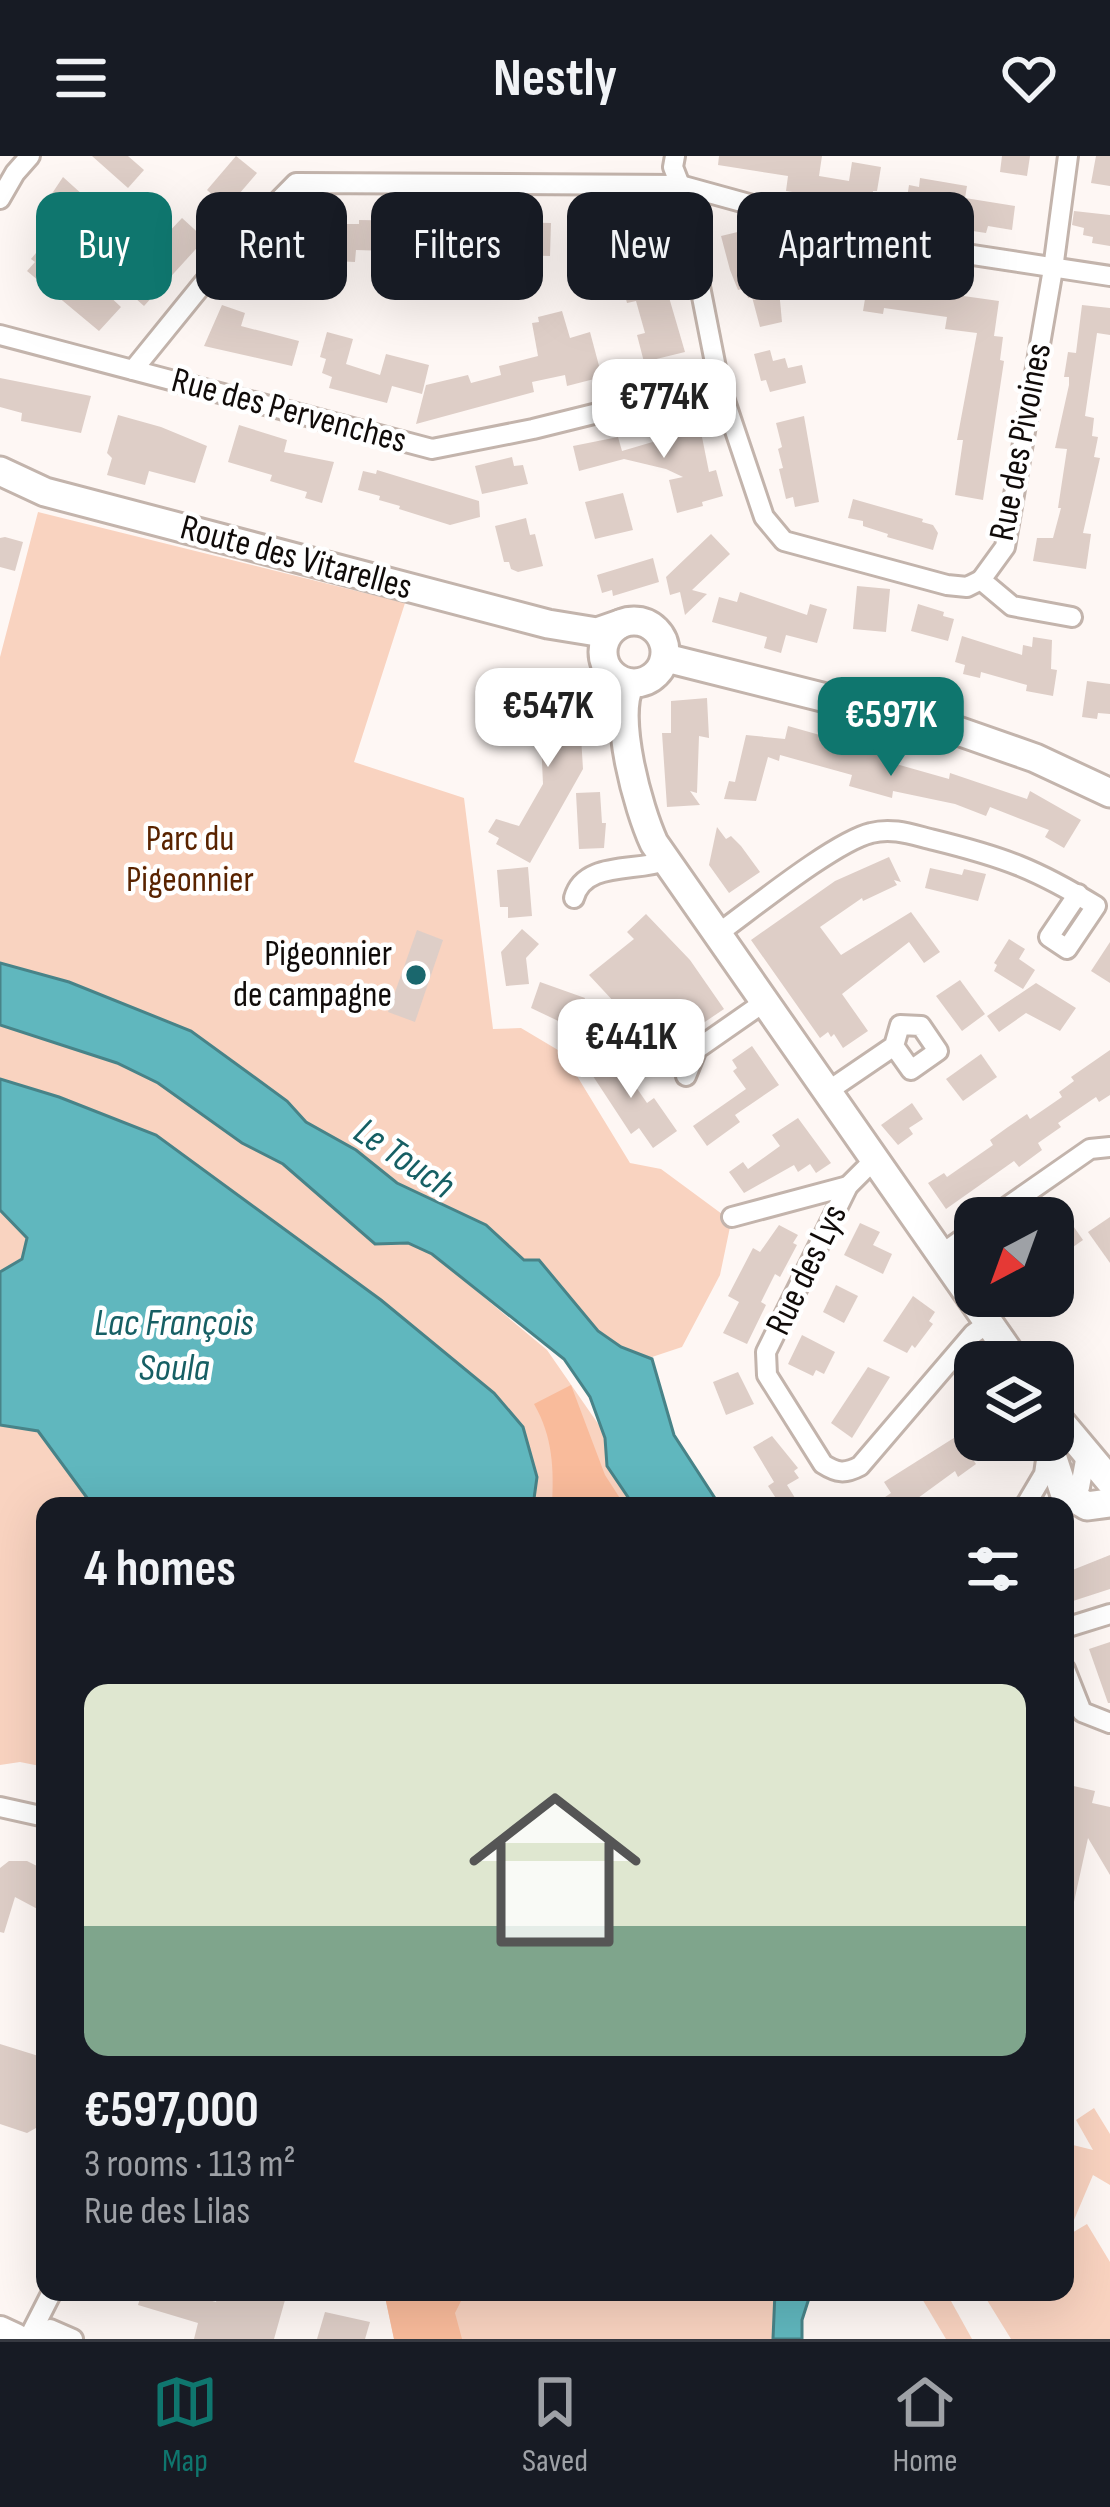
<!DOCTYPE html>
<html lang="en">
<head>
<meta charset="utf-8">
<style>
	:root { --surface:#171b24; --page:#20242c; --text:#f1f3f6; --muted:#9ea1a6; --line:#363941; --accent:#0f766e }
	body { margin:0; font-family:"Sofia Sans Condensed",sans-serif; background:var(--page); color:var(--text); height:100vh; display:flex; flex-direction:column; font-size:45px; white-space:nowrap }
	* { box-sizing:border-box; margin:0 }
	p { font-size:39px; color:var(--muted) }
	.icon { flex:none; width:66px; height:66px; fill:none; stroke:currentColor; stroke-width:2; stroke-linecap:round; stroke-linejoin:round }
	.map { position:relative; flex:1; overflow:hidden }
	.panel { position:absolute; left:36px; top:1341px; width:1038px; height:804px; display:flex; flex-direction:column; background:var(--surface); border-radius:24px; box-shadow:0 12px 48px #0002 }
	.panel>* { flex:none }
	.top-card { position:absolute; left:36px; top:36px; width:1038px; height:108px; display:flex; gap:24px }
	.needle { width:78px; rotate:221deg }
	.buttons { position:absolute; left:954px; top:1041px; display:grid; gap:24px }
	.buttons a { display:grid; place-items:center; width:120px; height:120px; border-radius:24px; background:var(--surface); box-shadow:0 12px 48px #0002; font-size:60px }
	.price { position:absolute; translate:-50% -102px; padding:0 27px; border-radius:24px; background:#fff; color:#222; font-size:39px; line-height:78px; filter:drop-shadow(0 3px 6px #0008) }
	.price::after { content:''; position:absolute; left:50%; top:72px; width:36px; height:27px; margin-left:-18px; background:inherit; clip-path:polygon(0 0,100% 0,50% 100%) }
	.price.active { background:var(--accent); color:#fff }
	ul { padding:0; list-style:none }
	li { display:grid; align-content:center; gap:24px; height:636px; padding:0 48px }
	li+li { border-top:3px solid var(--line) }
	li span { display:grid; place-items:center; height:372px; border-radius:24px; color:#555 }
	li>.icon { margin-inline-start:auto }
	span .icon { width:216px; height:216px; fill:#fffc; stroke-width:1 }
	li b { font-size:51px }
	h2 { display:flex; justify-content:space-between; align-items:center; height:144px; padding:0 48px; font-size:51px }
	.pill { padding:0 42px; border-radius:24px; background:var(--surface); box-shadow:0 12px 48px #0002; font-size:42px; line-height:108px }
	.pill.active { background:var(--accent); color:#fff }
	header { display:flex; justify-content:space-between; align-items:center; height:156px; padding:0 48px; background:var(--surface); font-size:54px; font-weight:700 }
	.tab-bar { display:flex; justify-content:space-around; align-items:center; height:168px; border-top:3px solid var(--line); background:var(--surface); font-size:33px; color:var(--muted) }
	.tab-bar a { display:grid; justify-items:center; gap:6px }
	.tab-bar .active { color:var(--accent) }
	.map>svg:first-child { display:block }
	.green { fill:#f9d3c0 }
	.forest { fill:#f9bb9b }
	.water { fill:#60b7be; stroke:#488388; stroke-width:3 }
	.building { fill:#decec7 }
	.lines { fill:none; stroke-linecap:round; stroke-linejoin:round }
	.street-casing { stroke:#c3b4ac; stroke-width:24 }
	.secondary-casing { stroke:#c3b4ac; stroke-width:33 }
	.primary-casing { stroke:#c3b4ac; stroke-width:36 }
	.street { stroke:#fff; stroke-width:18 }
	.secondary { stroke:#fff; stroke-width:27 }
	.primary { stroke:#fff; stroke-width:30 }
	.poi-dot { fill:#1a676d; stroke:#fff; stroke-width:4.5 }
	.labels { text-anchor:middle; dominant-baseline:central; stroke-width:9; stroke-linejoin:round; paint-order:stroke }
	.street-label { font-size:36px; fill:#100b09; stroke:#fff }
	.park-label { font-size:36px; fill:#592300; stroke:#fff }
	.poi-label { font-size:36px; fill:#100b09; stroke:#fff; text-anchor:end }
	.water-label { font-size:39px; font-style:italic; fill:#165f64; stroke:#fff }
</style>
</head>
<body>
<header><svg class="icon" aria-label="menu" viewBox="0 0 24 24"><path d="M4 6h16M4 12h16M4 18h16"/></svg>Nestly<svg class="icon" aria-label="heart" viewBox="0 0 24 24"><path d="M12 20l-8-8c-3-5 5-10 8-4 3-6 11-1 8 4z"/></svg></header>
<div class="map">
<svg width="1110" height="2183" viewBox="0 0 1110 2183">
	<rect width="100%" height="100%" fill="#fef7f4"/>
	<g class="green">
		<path d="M38,356L405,447L354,606L464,642L493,873L521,872L563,897L630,1007L661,1013L722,1058L730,1071L720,1119L682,1191L628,1209L486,1069L390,1024L0,822V501Z"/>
		<path d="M0,859L147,912L353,1032L547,1194L655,1350H45V1611L20,1606L0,1609Z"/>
		<path d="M1094,1952L1110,1978V2029L1093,2019L1071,2071L1065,2074V1987L1093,1994L1076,1964Z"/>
		<path d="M1087,2068L1110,2106V2183H1011L982,2136H1065V2081Z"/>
		<path d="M384,2136H780L784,2183H394Z"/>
		<path d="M918,2136H946L972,2183H946Z"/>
	</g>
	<g class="forest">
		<path d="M571,1229L605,1319L625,1350H552C554,1313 553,1281 534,1248Z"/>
		<path d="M384,2136H459L462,2143L455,2157L462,2183H394Z"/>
	</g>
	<g class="water">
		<path d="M0,807L69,826L191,875L287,945L306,966L356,994L397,1027L486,1069L524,1104H539L598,1175L621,1191L652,1203L674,1279L720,1350H634L607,1310L605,1282L590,1241L564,1203L432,1098L408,1087L375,1088L283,1008L242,987L158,927L117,907L0,869Z"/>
		<path d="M0,923L59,941L156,979L381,1144L494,1237L523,1271L537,1321L533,1350H93L38,1275L0,1269V1116L22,1103L27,1082L0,1054Z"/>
		<path d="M775,2136H811L802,2164V2183H773Z"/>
	</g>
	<g class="building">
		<path d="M92,0H128L144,14L128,32Z"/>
		<path d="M236,0L257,17L227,52L207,34Z"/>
		<path d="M719,0H822L819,20L849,25L852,6L881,11L877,35H873L872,45L863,43L862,53L845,50L846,44L786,35L788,20L718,9Z"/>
		<path d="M1002,0H1030L1027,20L1000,16Z"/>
		<path d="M1096,0H1110V30L1091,27Z"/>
		<path d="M63,21L84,40L53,74L37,60Z"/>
		<path d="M920,22L967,30L965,42L1015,50L1012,74L988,70L986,77L966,74L968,58L932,52L924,58L905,55L909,29L919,31Z"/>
		<path d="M1074,55L1110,59V90L1092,87L1093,81L1083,79L1084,72L1072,69Z"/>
		<path d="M182,62L205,83L144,150L125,133L140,117L135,112Z"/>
		<path d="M359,64L417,65V70H455V65L551,67L550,100L356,94L355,106L335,105L336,68H359Z"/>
		<path d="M640,64L652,116L661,114L685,196L644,206L637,179L645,177L636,145L627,147L620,120L590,128L578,82Z"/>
		<path d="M292,71L309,86L276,124L259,108Z"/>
		<path d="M746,74L760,128L778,123L782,166L760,171L752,141L748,142L746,132L738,134L730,114L721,80Z"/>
		<path d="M46,85L71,106L79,97L97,113L90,122L121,151L99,175L27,115L35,106L31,103Z"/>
		<path d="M863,118L914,126L913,130L928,135L999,145L994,180L1003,181L1000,204L1004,205L983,344L955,339L963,284H957L977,177L945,173L947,161L884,152L883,158L863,155L865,143L840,139L843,120L862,122Z"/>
		<path d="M222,149L245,157L241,170L299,185L292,210L204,190Z"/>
		<path d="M1082,149L1110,152V179L1097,177L1085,260L1094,262L1092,280L1098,281L1094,301L1100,302L1083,377L1091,378L1086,413L1033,405L1037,382H1053L1061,352H1058L1067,293L1055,292L1069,229V221H1064L1068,196L1076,197Z"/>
		<path d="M562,155L570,182L590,176L602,221L567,230L565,219L532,226L534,236L416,268L426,229L468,219L471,227L501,219L499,210L538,200L532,167L539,166L538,161Z"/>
		<path d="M327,176L353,183L346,208L380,219L386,198L429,209L422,238L392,230L387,247L329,232L332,221L322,217L326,203L320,201Z"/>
		<path d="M770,194L773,205L785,202L788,212L802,209L806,227L770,236L766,224L761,225L754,198Z"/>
		<path d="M0,222L91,240L81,277L21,265L22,257L0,251Z"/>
		<path d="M118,259L161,271L207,290L195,327L149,315L145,329L107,319L112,302L107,297Z"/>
		<path d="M804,260L819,346L795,351L793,341L786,343L779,313L783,312L778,293L782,291L776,267Z"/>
		<path d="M698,261L709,316L716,314L723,340L702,346L703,350L677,357L669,324L683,321L666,313L624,303L579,315L573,290L618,281L622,295L656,285L652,272Z"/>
		<path d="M239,269L287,284L284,296L334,306L322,347L305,342L307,336L270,325L272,319L228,306Z"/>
		<path d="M512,301L514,310L523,309L528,328L482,338L475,310Z"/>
		<path d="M377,314L479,345L480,361L450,369L399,353L400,350L379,344L380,340L358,334L363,315L376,318Z"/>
		<path d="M623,337L633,374L595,383L585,346Z"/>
		<path d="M853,343L923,363L922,366L933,369L938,377L933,394L887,381L888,378L863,370V365L848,362Z"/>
		<path d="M526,362L530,379L535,378L543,410L518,416L511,413L509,406H504L495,370Z"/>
		<path d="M711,378L730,398L692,434L707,438L685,459L680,436L670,439L666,421Z"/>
		<path d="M5,381L23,386L15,415L0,411V382Z"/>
		<path d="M653,402L659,426L613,440L612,434L602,437L597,419Z"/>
		<path d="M857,430L890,433L886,476L853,473Z"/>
		<path d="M740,436L807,459L810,448L827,453L817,487L786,479L781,497L764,492L767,481L712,466L719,441L737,446Z"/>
		<path d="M918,448L944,456L943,460L954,463L948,485L911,475Z"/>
		<path d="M962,480L1022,499L1023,489L1032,491L1033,481L1052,484L1051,513L1057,514L1053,540L1026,535L1027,529L981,516L980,522L963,518L965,509L955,506Z"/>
		<path d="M568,517L569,549L579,548L583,613L530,707L496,688L499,682L488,676L496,663L519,670L543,628L541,584L551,583L548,550L538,551L536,519Z"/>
		<path d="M1087,525L1110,528V558L1098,557L1097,563L1082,561Z"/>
		<path d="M707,542L709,582L699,580L697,637L690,635L700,649L667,651L662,577H671V545Z"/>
		<path d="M788,570L834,583L835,576L861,583L859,593L890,602L889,606L949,623L950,617L1027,643L1030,635L1081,664L1064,692L1045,681L1049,674L990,651L986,660L955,648L893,635L892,642L849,630L852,619L780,599L779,605L768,601L756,645L724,643L729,625L735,626L746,579L785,583Z"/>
		<path d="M600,636L602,667H606L604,692L579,693L576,637Z"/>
		<path d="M717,671L726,683L731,680L741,690L760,716L729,737L709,709Z"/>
		<path d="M889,701L901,726L894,724L897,729L863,745L862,742L820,771L841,799L911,756L940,796L924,807L909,786L842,838L868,875L843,892L834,878L831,881L828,876L820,882L751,784L835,725Z"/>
		<path d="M528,711L532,760L508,762V751H500L497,714Z"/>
		<path d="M930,712L962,719L964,713L986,718L978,745L925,732Z"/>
		<path d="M646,758L690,804L724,853L690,876L678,857L670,863L667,859L643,877L589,819L634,783L627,776Z"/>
		<path d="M522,773L539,788L526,802L529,828L506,830L501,796Z"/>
		<path d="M417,774L443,784L415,866L388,856Z"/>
		<path d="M1009,783L1025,793L1019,803L1035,814L1023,833L994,815L997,809L994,807Z"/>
		<path d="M1110,786V827L1091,815Z"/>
		<path d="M960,824L985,858L962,875L936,840Z"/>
		<path d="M540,826L585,842L573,872L531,852Z"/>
		<path d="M1036,827L1076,852L1060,875L1026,857L999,876L987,860Z"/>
		<path d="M752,890L779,929L735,959L740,966L707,990L693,970L746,933L733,915L737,912L732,904Z"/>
		<path d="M604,892L619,913L622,911L647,947L654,942L677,975L653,992L639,972L631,978L589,914L595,910L589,902Z"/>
		<path d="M1110,894V939L1099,946L1096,941L1058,967L1061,971L1038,987L1042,994L1019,1011L1014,1005L946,1053L928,1027L944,1017L947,1021L993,989L990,984L1008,971L1027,958L1030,963L1062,941L1059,936L1074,925L1071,921Z"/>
		<path d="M981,898L997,921L963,945L946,923Z"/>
		<path d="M912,947L923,963L909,972L913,978L898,989L881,969Z"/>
		<path d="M798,962L831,1007L816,1017L810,1008L798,1016L794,1009L744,1037L729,1016L743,1006L748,1013L780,990L772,979Z"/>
		<path d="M1053,1041L1083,1084L1053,1105Z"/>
		<path d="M1110,1061V1107L1088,1076Z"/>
		<path d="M860,1067L880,1076L873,1089L892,1098L883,1118L844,1099Z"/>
		<path d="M779,1069L798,1079L793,1087L797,1089L780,1121L775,1118L761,1146L766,1149L747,1188L723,1177L739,1146L728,1140L753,1092L760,1096Z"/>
		<path d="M836,1129L858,1140L844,1167L823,1156Z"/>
		<path d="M913,1140L935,1156L929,1165L933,1168L915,1192L912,1189L907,1197L883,1185Z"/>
		<path d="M802,1179L835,1196L824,1218L816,1214L813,1220L788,1208Z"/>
		<path d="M868,1211L890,1221L852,1282L831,1267Z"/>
		<path d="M738,1216L754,1248L726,1259L713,1226Z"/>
		<path d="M772,1280L798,1312L794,1315L799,1322L787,1329L800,1350H781L768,1330L774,1326L753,1291Z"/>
		<path d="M957,1280L976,1308L958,1321L955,1315L907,1350H872L891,1337L884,1326Z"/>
		<path d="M1110,1399V1433L1073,1445L1065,1417Z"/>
		<path d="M1110,1486V1547H1108L1089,1493Z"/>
		<path d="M1065,1628L1095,1635L1092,1647L1110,1651V1719L1088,1682L1072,1755H1065Z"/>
		<path d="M9,1705H27L45,1714V1757L15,1741L4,1777L0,1776V1712Z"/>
		<path d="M0,1888L45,1902V1967L27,1977L0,1968Z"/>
		<path d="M142,2136H179L216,2146L219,2136L251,2145L254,2136H280L279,2141L285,2144L274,2183H194L198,2167L138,2149Z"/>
		<path d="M325,2156L370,2166L365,2183H317Z"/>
	</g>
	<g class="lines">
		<g class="street-casing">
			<g id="street">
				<path d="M675,0L673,11L680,29L719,227L764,361L784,385L947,429L967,431L981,424L1012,450L1072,461"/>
				<path d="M0,43L15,17L30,0"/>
				<path d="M0,179L432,293L533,273L719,227"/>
				<path d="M133,214L232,92L296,27L680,29L887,86L1110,120"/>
				<path d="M981,424L1005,391L1053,113L1068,0"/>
				<path d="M574,742C584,705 635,716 665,705"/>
				<path d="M716,779C751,754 834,686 871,677C893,671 913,679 934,684C1003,701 1036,713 1096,750L1067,793L1049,781L1078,738"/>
				<path d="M686,920L697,893L763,847"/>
				<path d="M825,937L894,890L900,869L921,870L938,895L911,914L894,890"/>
				<path d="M873,1005L848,1030L766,1196L767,1219L823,1308C837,1317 845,1318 860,1310L973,1178L988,1167"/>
				<path d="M732,1061L848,1030"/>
				<path d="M991,1062L1090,993L1110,991"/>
				<path d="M940,1099L975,1074"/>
				<path d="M1068,1346L1080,1331L1086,1299"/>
				<path d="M1025,1350L1044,1318L1047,1297"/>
				<path d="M1065,1472L1110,1458"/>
				<path d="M1065,1513L1082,1556L1110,1567"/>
				<path d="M0,1651L45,1661"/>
				<path d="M28,2183L52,2136"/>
				<path d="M35,2183L50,2173L73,2183"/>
			</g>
		</g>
		<g class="secondary-casing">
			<g id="secondary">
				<path d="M0,315L45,336L548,468L597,476L620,468"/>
				<circle cx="634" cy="496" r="31"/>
				<path d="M666,502L958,575L1035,602L1110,637"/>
				<path d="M630,528C613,562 638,652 654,687L1016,1206"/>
				<path d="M1053,1257L1110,1325"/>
				<path d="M1047,1284L1064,1336L1087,1350L1110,1347"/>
			</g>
		</g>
		<g class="primary-casing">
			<path id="primary" d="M0,2176L15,2183"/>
		</g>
		<use href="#street" class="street"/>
		<use href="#secondary" class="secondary"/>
		<use href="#primary" class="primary"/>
	</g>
	<circle class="poi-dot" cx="416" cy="819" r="12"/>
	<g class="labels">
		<g class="street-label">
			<text transform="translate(289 255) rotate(15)">Rue des Pervenches</text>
			<text transform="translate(1021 286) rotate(-79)">Rue des Pivoines</text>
			<text transform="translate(296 402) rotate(15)">Route des Vitarelles</text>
			<text transform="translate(807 1114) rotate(-64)">Rue des Lys</text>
		</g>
		<g class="park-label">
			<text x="190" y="683">Parc du<tspan x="190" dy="41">Pigeonnier</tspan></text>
		</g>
		<g class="poi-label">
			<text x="392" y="798">Pigeonnier<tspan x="392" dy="41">de campagne</tspan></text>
		</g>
		<g class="water-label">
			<text transform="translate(404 1003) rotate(34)">Le Touch</text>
			<text x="174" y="1167">Lac François<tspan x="174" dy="45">Soula</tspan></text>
		</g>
	</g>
</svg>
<div class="buttons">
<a><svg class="needle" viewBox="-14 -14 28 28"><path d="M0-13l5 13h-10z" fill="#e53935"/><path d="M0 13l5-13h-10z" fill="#9ea1a6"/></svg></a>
<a><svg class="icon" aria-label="layers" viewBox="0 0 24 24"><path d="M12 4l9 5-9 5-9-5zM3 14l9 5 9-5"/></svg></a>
</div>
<b class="price" style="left:664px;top:305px">€774K</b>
<b class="price" style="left:548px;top:614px">€547K</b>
<b class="price active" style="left:891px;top:623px">€597K</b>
<b class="price" style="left:631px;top:945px">€441K</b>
<div class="top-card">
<a class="pill active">Buy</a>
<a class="pill">Rent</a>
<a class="pill">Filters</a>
<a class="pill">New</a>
<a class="pill">Apartment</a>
</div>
<section class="panel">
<h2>4 homes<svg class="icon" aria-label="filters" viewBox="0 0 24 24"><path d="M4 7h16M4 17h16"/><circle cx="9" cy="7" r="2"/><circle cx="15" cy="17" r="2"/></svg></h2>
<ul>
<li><span style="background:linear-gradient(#dfe7d0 65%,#7fa58c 0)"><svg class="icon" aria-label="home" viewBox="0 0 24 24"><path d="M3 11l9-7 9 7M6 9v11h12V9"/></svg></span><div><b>€597,000</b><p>3 rooms · 113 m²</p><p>Rue des Lilas</p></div></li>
</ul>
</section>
</div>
<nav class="tab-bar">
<a class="active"><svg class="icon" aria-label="map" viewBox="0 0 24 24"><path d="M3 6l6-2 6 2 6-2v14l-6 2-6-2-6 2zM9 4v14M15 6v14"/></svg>Map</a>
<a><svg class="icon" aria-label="saved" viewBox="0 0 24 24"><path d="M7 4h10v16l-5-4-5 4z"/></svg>Saved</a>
<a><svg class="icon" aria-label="home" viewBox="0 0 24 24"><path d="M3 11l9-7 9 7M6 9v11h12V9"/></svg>Home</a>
</nav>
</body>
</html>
